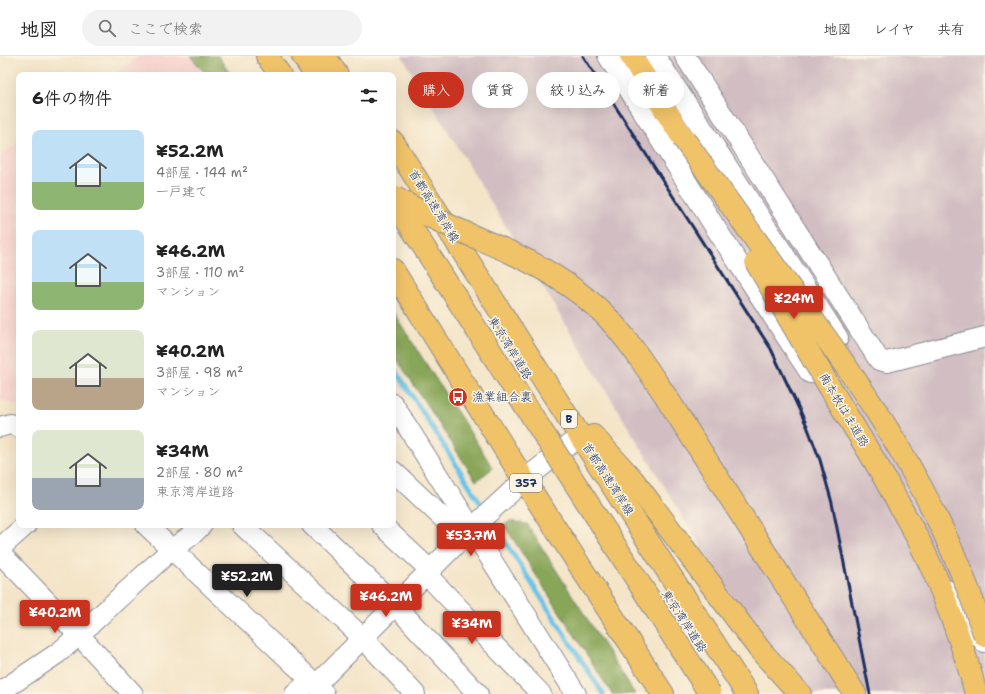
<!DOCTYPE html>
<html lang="ja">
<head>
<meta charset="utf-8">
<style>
	:root { --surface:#fff; --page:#f2f2f2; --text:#222; --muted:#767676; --line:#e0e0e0; --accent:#c8321e }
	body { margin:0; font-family:"Shantell Sans","Klee One",sans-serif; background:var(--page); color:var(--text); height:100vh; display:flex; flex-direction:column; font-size:15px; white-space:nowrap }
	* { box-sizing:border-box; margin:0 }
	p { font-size:13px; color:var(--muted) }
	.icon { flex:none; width:22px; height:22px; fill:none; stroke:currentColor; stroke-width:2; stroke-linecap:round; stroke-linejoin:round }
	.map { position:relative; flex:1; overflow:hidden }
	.side { position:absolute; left:16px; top:16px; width:380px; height:456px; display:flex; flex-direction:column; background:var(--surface); border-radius:8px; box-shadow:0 4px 16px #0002 }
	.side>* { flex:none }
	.banner { position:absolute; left:408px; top:16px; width:380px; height:36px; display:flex; gap:8px }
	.price { position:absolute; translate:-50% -34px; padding:0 9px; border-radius:4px; background:var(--accent); color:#fff; font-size:13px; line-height:26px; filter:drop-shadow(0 1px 2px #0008) }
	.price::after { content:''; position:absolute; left:50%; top:24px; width:12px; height:9px; margin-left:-6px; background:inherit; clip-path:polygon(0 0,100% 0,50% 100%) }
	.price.selected { background:#222; color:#fff }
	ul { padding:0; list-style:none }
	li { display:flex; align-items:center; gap:12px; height:100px; padding:0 16px }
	li span { display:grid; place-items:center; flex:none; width:112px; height:80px; border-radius:8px; color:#555 }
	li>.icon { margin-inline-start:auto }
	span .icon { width:48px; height:48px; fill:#fffc; stroke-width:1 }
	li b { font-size:17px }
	h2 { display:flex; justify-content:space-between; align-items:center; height:48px; padding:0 16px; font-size:17px }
	.tag { padding:0 14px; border-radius:18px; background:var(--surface); box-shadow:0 4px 16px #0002; font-size:14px; line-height:36px }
	.tag.selected { background:var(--accent); color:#fff }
	header { display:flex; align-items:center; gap:24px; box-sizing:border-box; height:56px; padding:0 20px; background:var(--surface); border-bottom:1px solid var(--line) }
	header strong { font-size:19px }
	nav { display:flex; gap:22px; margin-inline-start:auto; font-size:14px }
	.search { width:280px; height:36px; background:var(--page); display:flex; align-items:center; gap:10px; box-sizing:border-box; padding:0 14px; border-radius:22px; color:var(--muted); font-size:15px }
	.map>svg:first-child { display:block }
	.built { fill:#f7d0cb }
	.industrial { fill:#d2bec2 }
	.forest { fill:#88a659; stroke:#526a5c }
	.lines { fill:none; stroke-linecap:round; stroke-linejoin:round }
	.stream { stroke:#6bc4e9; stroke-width:5 }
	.minor-casing { stroke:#888a94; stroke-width:22 }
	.highway-casing { stroke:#888a94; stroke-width:24 }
	.minor { stroke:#fff; stroke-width:20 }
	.highway { stroke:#f1c369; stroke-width:22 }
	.rail { stroke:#1b2f5e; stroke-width:3 }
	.highway-bridge-casing { stroke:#888a94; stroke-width:24; stroke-linecap:butt }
	.highway-bridge { stroke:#f1c369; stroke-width:22 }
	.labels { text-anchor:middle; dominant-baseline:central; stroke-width:3; stroke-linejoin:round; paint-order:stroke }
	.shield { fill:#fcf5e5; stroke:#5e6a86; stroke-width:1 }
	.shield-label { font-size:11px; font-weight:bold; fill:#1b2f5e }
	.street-label { font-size:12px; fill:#1b2f5e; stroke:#fcf5e5 }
	.poi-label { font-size:12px; fill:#1b2f5e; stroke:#fcf5e5; text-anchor:start }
</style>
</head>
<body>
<header>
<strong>地図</strong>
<div class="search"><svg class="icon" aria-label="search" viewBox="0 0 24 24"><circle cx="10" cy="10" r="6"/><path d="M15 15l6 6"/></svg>ここで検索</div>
<nav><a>地図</a><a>レイヤ</a><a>共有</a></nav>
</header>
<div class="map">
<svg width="985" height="638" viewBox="0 0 985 638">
	<rect width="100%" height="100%" fill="#fcf5e5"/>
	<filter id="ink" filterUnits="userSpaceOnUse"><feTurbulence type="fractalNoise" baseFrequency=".025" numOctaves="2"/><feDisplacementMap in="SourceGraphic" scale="8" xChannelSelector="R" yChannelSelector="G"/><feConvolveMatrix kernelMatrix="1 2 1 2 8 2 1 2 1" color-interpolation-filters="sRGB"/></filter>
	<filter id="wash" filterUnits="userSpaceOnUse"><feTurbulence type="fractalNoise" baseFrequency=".012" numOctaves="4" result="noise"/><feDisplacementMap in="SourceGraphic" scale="16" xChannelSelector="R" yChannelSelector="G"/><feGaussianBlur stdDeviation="0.9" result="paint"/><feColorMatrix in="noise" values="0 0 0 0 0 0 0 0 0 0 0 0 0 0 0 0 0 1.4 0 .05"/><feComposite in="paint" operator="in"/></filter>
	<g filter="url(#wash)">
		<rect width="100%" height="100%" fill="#f4e5c9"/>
		<g class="built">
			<path d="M139,0H191L208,19H113Z"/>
			<path d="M19,86V350L0,344V100Z"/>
		</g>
		<path class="industrial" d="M402,0H985V638H791Z"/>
		<g class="forest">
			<path d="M190,0H218L231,19H207Z"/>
			<path d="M393,256L493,412L476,425L393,297Z"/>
			<path d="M510,465L527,468L635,638H612L504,469Z"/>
		</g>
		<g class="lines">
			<g class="stream">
				<path d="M393,310L485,454"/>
				<path d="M489,461L603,638"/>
			</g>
		</g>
	</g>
	<g filter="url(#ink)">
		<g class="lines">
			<g class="minor-casing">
				<g id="minor">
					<path d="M608,0L713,168L810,317"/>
					<path d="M655,0L716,93L838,282"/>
					<path d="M685,0L879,304L887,306L985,281"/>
					<path d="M393,348L576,638"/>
					<path d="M0,371L10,368L19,371"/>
					<path d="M393,415L463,481"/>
					<path d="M146,469L311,624L324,638"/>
					<path d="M242,469L363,582L415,638"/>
					<path d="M312,469L395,549L478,638"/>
					<path d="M382,469L430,514"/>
					<path d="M0,492L26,469"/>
					<path d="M0,497L79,579L133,638"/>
					<path d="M426,518L541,638"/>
					<path d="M947,534L984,586"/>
					<path d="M316,629L472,472L524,424L570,388"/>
					<path d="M0,636L58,597L79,579L172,493L192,479L202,469"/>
					<path d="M295,638L311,624"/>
				</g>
			</g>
			<g class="highway-casing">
				<g id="highway">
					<path d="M267,0L280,19"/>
					<path d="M303,0L315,19"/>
					<path d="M325,0L337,19"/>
					<path d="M631,0L683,82"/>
					<path d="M393,86L549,332L617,437L747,638"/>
					<path d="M393,214L524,424L663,638"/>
					<path d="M667,342L855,638"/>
					<path d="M593,380L633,424L760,594L800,638"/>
					<path d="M935,519C951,558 966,597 976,638"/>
				</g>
			</g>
			<use href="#minor" class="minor"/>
			<use href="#highway" class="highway"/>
			<path class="rail" d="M583,0L771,293L807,370L820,404L832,447L870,638"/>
			<g class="highway-bridge-casing">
				<g id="highway-bridge">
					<path d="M683,82C721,135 758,187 795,239C840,301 885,363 921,431C947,479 968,529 985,580"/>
					<path d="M394,141C401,146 410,150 418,154C448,171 481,183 512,197C546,213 575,231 603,257C628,282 647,313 667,342"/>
					<path d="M393,143L710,638"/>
					<path d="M756,206L814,305L880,414L918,483L935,519"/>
				</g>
			</g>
			<use href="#highway-bridge" class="highway-bridge"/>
		</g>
	</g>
	<defs>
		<g id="bus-disc" transform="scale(1)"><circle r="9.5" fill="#c8321e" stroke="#fcf5e5"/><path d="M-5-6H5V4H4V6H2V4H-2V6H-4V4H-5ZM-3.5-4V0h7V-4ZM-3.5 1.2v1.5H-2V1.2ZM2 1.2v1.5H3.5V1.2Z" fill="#fff"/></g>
	</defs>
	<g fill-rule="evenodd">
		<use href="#bus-disc" x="458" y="341"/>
	</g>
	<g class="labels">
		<g class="shield">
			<rect x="561" y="354" width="16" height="18" rx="3"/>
			<rect x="510" y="418" width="32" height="18" rx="3"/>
		</g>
		<g class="shield-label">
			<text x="569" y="363">B</text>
			<text x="526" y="427">357</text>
		</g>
		<g class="street-label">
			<text transform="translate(434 150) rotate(58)">首都高速湾岸線</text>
			<text transform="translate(510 292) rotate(58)">東京湾岸道路</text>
			<text transform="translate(844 354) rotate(59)">南本牧はま道路</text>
			<text transform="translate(608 423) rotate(57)">首都高速湾岸線</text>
			<text transform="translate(684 565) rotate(57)">東京湾岸道路</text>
		</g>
		<g class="poi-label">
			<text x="472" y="341">漁業組合裏</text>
		</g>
	</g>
</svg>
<b class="price" style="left:794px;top:264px">¥24M</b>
<b class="price" style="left:471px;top:501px">¥53.7M</b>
<b class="price selected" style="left:247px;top:542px">¥52.2M</b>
<b class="price" style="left:386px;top:562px">¥46.2M</b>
<b class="price" style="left:55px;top:578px">¥40.2M</b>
<b class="price" style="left:472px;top:589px">¥34M</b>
<div class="banner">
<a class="tag selected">購入</a>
<a class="tag">賃貸</a>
<a class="tag">絞り込み</a>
<a class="tag">新着</a>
</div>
<section class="side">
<h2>6件の物件<svg class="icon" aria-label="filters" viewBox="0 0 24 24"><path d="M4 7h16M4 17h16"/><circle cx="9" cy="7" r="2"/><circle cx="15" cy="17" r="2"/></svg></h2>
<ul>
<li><span style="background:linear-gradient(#bfe0f5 65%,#8fb573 0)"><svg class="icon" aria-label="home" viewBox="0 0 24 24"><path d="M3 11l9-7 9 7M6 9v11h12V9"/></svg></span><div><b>¥52.2M</b><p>4部屋 · 144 m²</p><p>一戸建て</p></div></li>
<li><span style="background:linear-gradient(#bfe0f5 65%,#8fb573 0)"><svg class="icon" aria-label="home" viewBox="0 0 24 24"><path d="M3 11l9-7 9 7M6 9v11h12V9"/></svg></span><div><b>¥46.2M</b><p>3部屋 · 110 m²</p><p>マンション</p></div></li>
<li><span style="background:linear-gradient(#dfe7d0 60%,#b9a48a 0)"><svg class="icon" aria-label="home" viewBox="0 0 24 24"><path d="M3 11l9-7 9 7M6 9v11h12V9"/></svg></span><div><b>¥40.2M</b><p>3部屋 · 98 m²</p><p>マンション</p></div></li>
<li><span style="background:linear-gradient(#dfe7d0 60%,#9aa5b1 0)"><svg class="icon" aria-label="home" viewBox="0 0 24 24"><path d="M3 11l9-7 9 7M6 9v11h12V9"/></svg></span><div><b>¥34M</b><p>2部屋 · 80 m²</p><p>東京湾岸道路</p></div></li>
</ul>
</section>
</div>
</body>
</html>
